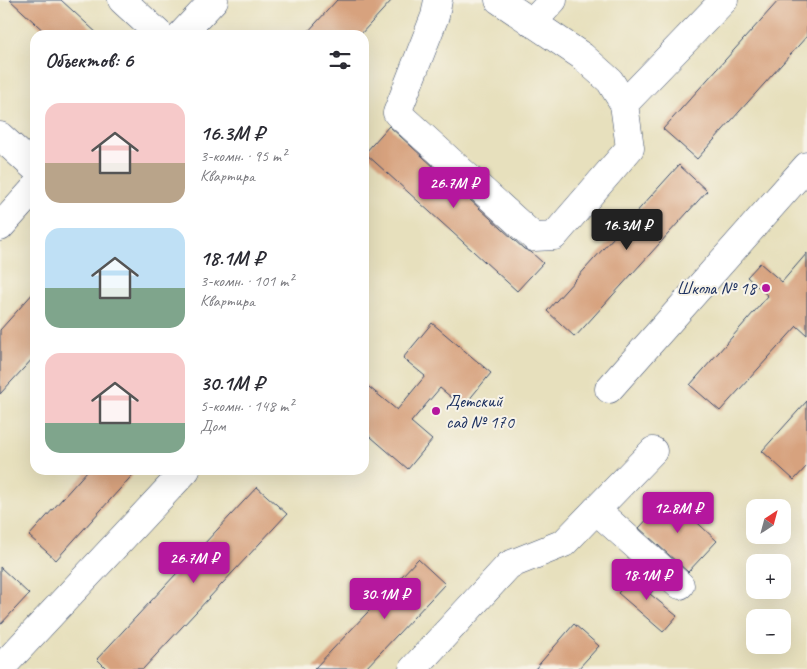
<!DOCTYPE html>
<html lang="ru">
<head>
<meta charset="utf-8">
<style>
	:root { --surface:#fff; --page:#f2f2f3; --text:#2b2b33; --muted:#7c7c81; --accent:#b5179e }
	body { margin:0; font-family:Caveat,sans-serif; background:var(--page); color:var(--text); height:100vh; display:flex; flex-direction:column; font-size:19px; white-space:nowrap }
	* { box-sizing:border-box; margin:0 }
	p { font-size:16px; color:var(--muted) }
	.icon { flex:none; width:28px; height:28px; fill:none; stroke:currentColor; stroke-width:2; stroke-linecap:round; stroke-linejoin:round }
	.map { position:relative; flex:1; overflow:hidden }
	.drawer { position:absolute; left:30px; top:30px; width:339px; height:445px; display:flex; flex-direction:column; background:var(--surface); border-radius:15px; box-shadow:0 5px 20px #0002 }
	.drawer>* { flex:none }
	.needle { width:32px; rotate:36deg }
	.fabs { position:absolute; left:746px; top:499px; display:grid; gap:10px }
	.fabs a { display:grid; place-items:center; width:45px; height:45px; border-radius:10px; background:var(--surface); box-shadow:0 5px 20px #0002; font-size:25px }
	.price { position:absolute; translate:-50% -42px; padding:0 11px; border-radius:5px; background:var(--accent); color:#fff; font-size:16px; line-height:32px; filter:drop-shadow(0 1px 2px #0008) }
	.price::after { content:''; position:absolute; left:50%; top:30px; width:15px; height:11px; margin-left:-8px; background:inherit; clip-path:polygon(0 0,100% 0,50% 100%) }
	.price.on { background:#222; color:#fff }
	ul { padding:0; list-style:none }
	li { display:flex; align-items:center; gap:15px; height:125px; padding:0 15px }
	li span { display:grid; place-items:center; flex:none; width:140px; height:100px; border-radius:15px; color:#555 }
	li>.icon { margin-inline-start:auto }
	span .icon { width:60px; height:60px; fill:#fffc; stroke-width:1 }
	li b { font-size:21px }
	h2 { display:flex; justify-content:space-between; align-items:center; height:60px; padding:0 15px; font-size:21px }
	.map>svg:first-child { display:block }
	.building { fill:#d7a27e }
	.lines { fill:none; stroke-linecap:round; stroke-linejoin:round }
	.minor-casing { stroke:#3a4a6c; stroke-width:29 }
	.minor { stroke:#fff; stroke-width:28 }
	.poi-dot { fill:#b5179e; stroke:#f7f3e8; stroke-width:2 }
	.labels { text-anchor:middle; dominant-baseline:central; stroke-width:4; stroke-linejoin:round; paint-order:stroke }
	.poi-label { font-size:18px; fill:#1b2f5e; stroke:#f7f3e8; text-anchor:end }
</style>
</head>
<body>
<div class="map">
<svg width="807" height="669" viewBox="0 0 807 669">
	<rect width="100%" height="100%" fill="#f7f3e8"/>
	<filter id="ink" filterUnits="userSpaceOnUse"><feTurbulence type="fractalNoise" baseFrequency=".02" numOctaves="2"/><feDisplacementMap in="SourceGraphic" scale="10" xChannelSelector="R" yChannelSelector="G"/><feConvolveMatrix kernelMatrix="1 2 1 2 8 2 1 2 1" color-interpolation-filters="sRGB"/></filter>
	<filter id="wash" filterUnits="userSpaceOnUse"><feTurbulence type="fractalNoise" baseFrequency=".0096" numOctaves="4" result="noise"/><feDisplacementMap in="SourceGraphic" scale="20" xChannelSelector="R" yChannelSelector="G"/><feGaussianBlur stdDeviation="1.12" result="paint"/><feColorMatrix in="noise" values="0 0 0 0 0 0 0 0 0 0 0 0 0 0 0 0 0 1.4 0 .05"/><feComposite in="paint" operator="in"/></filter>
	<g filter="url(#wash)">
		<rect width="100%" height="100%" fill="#e7e0bd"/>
		<g id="blocks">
			<g class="building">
				<path d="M10,0H61L99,35H48Z"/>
				<path d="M337,0H392L360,35H305Z"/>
				<path d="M779,0H807V36L697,159L663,129Z"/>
				<path d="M389,126L524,249L531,252L543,263L517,291L365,153Z"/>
				<path d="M679,165L707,191L575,337L547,311Z"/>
				<path d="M807,253V335L797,326L720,411L690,385L768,296L747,277L760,263L782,282Z"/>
				<path d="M35,291V356L0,394V330Z"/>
				<path d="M432,323L491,373L463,407L440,388L411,422L432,440L408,469L364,431V383L397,410L425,376L403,358Z"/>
				<path d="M807,401V466L794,480L762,451Z"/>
				<path d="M88,470H137L56,560L29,536Z"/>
				<path d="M257,487L287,514L143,669H107L97,659Z"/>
				<path d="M669,496L717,541L688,572L639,528Z"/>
				<path d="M418,559L445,584L365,669H314Z"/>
				<path d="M0,567L29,594L0,625Z"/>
				<path d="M638,569L657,586L650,594L677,616L663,632L618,593Z"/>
				<path d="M574,624L599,646L578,669H535Z"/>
			</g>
		</g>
	</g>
	<g filter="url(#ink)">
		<use href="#blocks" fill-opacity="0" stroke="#3a4a6c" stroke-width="1"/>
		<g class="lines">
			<g class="minor-casing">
				<g id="minor">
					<path d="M122,0L160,35"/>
					<path d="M438,0L435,16L397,113L534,237L554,236L630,148L624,104L724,0"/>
					<path d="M499,0L582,56L610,81L624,104"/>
					<path d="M532,23L553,0"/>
					<path d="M181,35L214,0"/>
					<path d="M0,136L35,168"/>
					<path d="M0,227L35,188"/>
					<path d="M609,389L807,166"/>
					<path d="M596,510L680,585"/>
					<path d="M0,669L186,470"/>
					<path d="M413,669L509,565L564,543L653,451"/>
				</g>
			</g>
			<use href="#minor" class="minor"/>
		</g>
	</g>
	<g class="poi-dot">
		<circle cx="766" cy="288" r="5"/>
		<circle cx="436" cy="411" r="5"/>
	</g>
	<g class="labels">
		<g class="poi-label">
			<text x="756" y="288">Школа № 18</text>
			<text x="446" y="401" text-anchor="start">Детский<tspan x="446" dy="21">сад № 170</tspan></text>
		</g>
	</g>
</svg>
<div class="fabs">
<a><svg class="needle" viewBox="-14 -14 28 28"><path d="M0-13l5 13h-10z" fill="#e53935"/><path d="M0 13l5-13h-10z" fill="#7c7c81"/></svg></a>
<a>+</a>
<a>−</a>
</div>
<b class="price" style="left:454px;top:209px">26.7M ₽</b>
<b class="price on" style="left:627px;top:251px">16.3M ₽</b>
<b class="price" style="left:678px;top:534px">12.8M ₽</b>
<b class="price" style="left:194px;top:584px">26.7M ₽</b>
<b class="price" style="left:647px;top:601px">18.1M ₽</b>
<b class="price" style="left:385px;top:620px">30.1M ₽</b>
<section class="drawer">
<h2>Объектов: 6<svg class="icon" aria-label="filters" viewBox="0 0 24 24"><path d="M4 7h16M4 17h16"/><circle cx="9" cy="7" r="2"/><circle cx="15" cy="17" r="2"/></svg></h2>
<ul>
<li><span style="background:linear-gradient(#f6c9c9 60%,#b9a48a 0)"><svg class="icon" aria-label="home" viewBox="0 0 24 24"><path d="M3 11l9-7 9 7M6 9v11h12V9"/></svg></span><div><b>16.3M ₽</b><p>3-комн. · 95 m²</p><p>Квартира</p></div></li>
<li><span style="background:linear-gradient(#bfe0f5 60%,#7fa58c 0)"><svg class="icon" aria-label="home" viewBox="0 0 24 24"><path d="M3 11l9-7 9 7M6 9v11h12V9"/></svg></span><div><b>18.1M ₽</b><p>3-комн. · 101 m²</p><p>Квартира</p></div></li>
<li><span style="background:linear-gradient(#f6c9c9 70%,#7fa58c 0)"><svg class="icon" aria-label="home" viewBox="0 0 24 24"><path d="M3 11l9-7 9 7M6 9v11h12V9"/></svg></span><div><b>30.1M ₽</b><p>5-комн. · 148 m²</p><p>Дом</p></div></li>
</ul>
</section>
</div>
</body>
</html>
